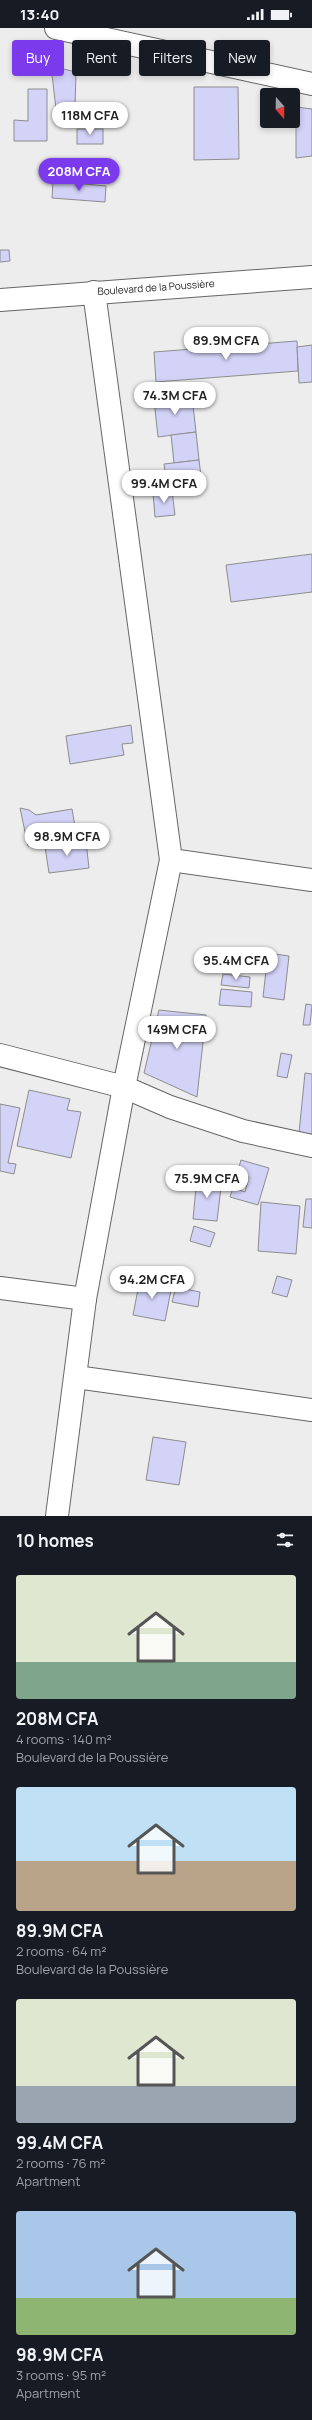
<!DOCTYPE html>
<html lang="en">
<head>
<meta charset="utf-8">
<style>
	:root { --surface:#171b24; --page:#20242c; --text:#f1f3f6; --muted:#9ea1a6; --accent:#7c3aed }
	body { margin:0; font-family:Manrope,sans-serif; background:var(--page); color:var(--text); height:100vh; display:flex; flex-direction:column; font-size:15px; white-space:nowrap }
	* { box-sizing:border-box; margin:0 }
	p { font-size:13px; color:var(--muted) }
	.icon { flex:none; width:22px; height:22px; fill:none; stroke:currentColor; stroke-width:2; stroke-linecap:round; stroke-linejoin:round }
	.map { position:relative; height:1488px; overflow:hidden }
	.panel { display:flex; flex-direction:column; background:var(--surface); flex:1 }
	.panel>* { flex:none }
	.banner { position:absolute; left:12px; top:12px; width:288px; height:36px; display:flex; gap:8px }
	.needle { width:26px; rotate:160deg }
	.tools { position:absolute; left:260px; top:60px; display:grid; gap:8px }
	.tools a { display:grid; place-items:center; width:40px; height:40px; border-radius:4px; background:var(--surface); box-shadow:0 2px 6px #0003; font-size:20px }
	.price { position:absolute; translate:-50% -34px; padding:0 9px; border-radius:14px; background:#fff; color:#222; font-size:13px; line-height:26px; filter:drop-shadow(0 1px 2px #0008) }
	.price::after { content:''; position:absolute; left:50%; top:24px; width:12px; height:9px; margin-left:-6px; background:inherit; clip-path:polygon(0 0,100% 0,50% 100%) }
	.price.active { background:var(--accent); color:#fff }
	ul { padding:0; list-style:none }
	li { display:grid; align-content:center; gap:8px; height:212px; padding:0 16px }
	li span { display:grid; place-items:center; height:124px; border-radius:4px; color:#555 }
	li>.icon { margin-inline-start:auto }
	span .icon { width:72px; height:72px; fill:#fffc; stroke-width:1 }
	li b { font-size:17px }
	h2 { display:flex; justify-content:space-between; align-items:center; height:48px; padding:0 16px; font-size:17px }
	.chip { padding:0 14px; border-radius:4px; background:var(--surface); box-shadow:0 2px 6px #0003; font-size:14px; line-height:36px }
	.chip.active { background:var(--accent); color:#fff }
	.status { display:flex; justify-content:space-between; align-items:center; height:28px; padding:0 20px; background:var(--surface); direction:ltr }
	.status svg { height:11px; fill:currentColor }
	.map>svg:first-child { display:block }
	.building { fill:#d3d2f7; stroke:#8d8d8e }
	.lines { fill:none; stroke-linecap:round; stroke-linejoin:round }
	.street-casing { stroke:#666667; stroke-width:24 }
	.street { stroke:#fff; stroke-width:22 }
	.labels { text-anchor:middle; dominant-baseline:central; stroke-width:3; stroke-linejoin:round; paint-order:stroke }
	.street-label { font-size:10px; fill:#232324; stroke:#fff }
</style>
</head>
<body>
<div class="status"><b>13:40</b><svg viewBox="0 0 49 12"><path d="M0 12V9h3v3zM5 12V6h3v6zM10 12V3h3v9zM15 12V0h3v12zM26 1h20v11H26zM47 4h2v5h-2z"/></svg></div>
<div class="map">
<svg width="312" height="1488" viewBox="0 0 312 1488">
	<rect width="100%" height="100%" fill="#ededee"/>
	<g class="building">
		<path d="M51,38L76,44L75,78L56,81Z"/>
		<path d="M194,59H238L239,131L194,132Z"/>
		<path d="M28,61H47V113H14V92L28,93Z"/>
		<rect x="82" y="78" width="36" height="17"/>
		<path d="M296,79L312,81V128L296,130Z"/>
		<rect x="77" y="101" width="26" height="15"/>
		<path d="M53,153L106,158L105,174L52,170Z"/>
		<path d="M0,222H9L10,233L0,234Z"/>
		<path d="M297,313L298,343L156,354L154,324Z"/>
		<path d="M312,317V354L299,355L297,319Z"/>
		<path d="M192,368L196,404L158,409L154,372Z"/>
		<path d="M196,404L199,432L174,435L171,407Z"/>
		<path d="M199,432L201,448L166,452L164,436Z"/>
		<path d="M172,463L175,487L155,489L153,465Z"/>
		<path d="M312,526V564L231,574L226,537Z"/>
		<path d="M131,697L133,715L122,716L124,727L70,736L66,708Z"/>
		<path d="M20,780L29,782L36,787L72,781L77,810L28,818Z"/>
		<path d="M86,814L89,840L49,845L45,819Z"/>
		<path d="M268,925L289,928L284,972L263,969Z"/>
		<path d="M223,946L250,949L249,960L221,957Z"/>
		<path d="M221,961L252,964L251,979L219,977Z"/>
		<path d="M306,976L312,977L310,997H303Z"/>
		<path d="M159,982L206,987L197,1069L144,1045Z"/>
		<path d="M281,1025L292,1027L287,1050L277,1048Z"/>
		<path d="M305,1045L312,1046V1106L299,1105Z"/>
		<path d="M29,1062L70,1071L67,1082L81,1084L71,1130L17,1118Z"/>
		<path d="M0,1076L20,1080L8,1135L16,1136L14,1146L0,1143Z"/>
		<path d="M241,1132L269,1140L258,1177L230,1169L233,1160L245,1164L249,1149L237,1146Z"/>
		<path d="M197,1149L222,1151L217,1193L193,1191Z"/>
		<path d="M306,1171H312V1200L303,1199Z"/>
		<path d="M261,1174L300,1178L296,1226L258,1223Z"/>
		<path d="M194,1198L215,1205L210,1219L190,1213Z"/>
		<path d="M277,1248L292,1252L287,1269L272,1265Z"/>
		<path d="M140,1251L172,1257L165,1293L133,1287Z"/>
		<path d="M176,1259L200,1264L198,1279L172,1274Z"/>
		<path d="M153,1409L186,1414L179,1457L146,1452Z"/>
	</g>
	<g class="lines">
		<g class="street-casing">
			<g id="street">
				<path d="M56,0L312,56"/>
				<path d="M0,272L312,249"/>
				<path d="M171,832L312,852"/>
				<path d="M0,1027L124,1059L170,1079L243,1103L312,1118"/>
				<path d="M0,1260L85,1271"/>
				<path d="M76,1349L312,1382"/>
				<path d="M57,1488L85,1271L124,1059L171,832L94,264"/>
			</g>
		</g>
		<use href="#street" class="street"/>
	</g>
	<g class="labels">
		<g class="street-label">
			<text transform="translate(156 259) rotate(-4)">Boulevard de la Poussière</text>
		</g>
	</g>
</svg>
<div class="tools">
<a><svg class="needle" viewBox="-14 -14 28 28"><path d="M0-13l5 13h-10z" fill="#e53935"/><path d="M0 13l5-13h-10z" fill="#9ea1a6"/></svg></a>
</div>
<b class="price" style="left:90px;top:108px">118M CFA</b>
<b class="price active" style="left:79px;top:164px">208M CFA</b>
<b class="price" style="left:226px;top:333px">89.9M CFA</b>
<b class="price" style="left:175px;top:388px">74.3M CFA</b>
<b class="price" style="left:164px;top:476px">99.4M CFA</b>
<b class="price" style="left:67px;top:829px">98.9M CFA</b>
<b class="price" style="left:236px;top:953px">95.4M CFA</b>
<b class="price" style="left:177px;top:1022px">149M CFA</b>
<b class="price" style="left:207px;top:1171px">75.9M CFA</b>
<b class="price" style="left:152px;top:1272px">94.2M CFA</b>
<div class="banner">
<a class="chip active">Buy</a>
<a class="chip">Rent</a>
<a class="chip">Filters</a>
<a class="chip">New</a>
</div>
</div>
<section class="panel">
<h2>10 homes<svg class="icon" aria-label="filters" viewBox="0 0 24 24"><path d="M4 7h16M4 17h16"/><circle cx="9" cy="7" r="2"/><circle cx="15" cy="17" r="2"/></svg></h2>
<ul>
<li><span style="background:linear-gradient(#dfe7d0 70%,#7fa58c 0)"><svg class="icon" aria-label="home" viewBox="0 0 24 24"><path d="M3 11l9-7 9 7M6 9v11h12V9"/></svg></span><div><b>208M CFA</b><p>4 rooms · 140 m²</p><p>Boulevard de la Poussière</p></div></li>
<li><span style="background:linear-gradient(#bfe0f5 60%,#b9a48a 0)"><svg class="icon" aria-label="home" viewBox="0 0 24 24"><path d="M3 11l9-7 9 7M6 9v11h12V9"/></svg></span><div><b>89.9M CFA</b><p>2 rooms · 64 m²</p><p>Boulevard de la Poussière</p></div></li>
<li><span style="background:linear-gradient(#dfe7d0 70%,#9aa5b1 0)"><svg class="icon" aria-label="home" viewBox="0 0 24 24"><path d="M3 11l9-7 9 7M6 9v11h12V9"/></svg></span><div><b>99.4M CFA</b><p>2 rooms · 76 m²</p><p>Apartment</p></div></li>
<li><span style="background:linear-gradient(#a9c7e8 70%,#8fb573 0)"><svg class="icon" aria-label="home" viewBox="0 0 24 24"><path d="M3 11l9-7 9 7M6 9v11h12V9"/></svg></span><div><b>98.9M CFA</b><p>3 rooms · 95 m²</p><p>Apartment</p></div></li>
</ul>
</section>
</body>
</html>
